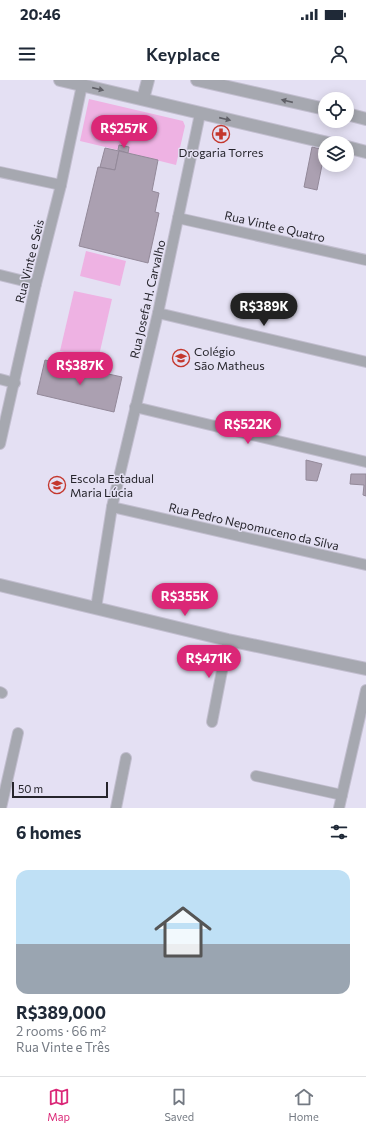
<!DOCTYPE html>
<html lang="en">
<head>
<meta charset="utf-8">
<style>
	:root { --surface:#fff; --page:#f6f6f7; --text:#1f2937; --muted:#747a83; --line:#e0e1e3; --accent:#db2777 }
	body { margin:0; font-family:Commissioner,sans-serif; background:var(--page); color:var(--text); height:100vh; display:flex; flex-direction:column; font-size:15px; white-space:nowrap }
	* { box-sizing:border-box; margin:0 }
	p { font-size:13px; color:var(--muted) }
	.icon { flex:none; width:22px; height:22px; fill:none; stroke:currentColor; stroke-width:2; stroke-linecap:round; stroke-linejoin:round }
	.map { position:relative; height:728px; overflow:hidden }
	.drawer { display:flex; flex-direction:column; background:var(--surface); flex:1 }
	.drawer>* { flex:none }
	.buttons { position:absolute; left:318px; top:12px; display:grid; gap:8px }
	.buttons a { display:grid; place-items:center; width:36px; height:36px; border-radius:50%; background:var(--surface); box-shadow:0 2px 10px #0003; font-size:20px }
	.scale { position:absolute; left:12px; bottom:10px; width:96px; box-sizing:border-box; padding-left:4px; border:2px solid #26252c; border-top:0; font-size:11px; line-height:14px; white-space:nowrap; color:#26252c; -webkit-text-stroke:3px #e4e0f3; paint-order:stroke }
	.price { position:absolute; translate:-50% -34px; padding:0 9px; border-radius:14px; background:var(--accent); color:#fff; font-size:13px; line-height:26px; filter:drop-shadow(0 1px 2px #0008) }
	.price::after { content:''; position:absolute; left:50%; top:24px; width:12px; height:9px; margin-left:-6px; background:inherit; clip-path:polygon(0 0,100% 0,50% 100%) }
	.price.active { background:#222; color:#fff }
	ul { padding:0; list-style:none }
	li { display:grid; align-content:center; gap:8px; height:212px; padding:0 16px }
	li span { display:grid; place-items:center; height:124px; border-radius:12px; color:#555 }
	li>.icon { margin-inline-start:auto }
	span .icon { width:72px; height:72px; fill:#fffc; stroke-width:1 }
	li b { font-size:17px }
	h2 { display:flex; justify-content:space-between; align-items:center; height:48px; padding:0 16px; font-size:17px }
	.status { display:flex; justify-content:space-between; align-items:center; height:28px; padding:0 20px; background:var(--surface); direction:ltr }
	.status svg { height:11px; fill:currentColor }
	header { display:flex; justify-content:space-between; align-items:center; height:52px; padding:0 16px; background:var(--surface); font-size:18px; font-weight:600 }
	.tabs { display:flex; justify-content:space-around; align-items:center; height:56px; border-top:1px solid var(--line); background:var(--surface); font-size:11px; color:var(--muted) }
	.tabs a { display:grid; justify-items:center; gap:2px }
	.tabs .active { color:var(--accent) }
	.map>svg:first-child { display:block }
	.green { fill:#eeb2e3 }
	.building { fill:#aba0b1; stroke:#938999 }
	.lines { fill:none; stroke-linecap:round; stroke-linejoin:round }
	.minor-casing { stroke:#c2becf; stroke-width:12 }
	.tertiary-casing { stroke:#c2becf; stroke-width:14 }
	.minor { stroke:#a6a8b0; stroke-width:10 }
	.tertiary { stroke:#a6a8b0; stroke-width:12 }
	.oneway { fill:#606067 }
	.labels { text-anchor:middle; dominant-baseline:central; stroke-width:3; stroke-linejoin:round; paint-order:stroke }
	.poi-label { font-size:12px; fill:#26252c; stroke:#e4e0f3; text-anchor:start }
	.street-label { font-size:12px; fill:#26252c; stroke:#e4e0f3 }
</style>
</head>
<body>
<div class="status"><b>20:46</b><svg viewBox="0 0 49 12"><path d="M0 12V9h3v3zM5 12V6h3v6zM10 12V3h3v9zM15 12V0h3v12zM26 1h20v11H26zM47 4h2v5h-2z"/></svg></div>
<header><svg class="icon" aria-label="menu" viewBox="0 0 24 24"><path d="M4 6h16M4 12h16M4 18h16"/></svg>Keyplace<svg class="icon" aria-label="person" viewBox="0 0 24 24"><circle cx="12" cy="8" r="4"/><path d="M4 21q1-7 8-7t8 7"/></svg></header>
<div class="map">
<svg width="366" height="728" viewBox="0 0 366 728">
	<rect width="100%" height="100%" fill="#e4e0f3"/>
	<g class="green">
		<path d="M89,19L183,41L185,46L176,85L128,73L119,65L118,70L80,61Z"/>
		<path d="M86,171L126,181L120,206L80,196Z"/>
		<path d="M74,211L112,219L98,280L60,271Z"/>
	</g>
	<g class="building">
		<path d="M119,65L129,67L128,73L118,70Z"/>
		<path d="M312,67L325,70L317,110L304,107Z"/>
		<path d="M105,68L119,71L115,90L100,87Z"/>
		<path d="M119,71L158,80L152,111L159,113L155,132L159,133L148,183L79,166L98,87L115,90Z"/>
		<path d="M45,280L122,297L114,332L37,314Z"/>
		<path d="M306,380L322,384L317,401L306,400Z"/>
		<path d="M351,394H366V416L363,415L364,405L350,404Z"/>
	</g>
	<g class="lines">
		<g class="minor-casing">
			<g id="minor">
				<path d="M0,92L61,105"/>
				<path d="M178,138L366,180"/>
				<path d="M0,195L36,204"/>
				<path d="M158,233L366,282"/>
				<path d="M0,299L15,303"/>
				<path d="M135,327L366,382"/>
				<path d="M0,364L36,204L61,105L82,5"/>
				<path d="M112,427L366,485"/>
				<path d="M96,528L112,427L158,233L200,34"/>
				<path d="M0,612L2,613"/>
				<path d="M212,642L228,560"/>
				<path d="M256,696L342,715"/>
				<path d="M1,728L18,653"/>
				<path d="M116,728L126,678"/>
				<path d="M339,728L366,610"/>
			</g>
		</g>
		<g class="tertiary-casing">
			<g id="tertiary">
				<path d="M60,0L328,63"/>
				<path d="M197,0L325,29"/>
				<path d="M143,19L148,0"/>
				<path d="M347,34L366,39"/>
				<path d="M347,67L366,72"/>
				<path d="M0,505L228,560L366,589"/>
			</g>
		</g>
		<use href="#minor" class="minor"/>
		<use href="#tertiary" class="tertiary"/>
	</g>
	<defs><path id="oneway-solid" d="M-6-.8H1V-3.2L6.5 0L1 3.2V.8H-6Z"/></defs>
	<g class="oneway">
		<use href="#oneway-solid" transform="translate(98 9) rotate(13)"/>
		<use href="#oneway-solid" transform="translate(287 21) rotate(-167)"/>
		<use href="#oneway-solid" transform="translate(225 39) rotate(13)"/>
	</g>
	<defs>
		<g id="pharmacy-ring" transform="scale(0.9)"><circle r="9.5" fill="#e4e0f3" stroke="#c4372d" stroke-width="1.5"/><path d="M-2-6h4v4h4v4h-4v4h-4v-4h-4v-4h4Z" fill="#c4372d"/></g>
		<g id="school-ring" transform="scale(0.9)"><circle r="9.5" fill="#e4e0f3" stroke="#c4372d" stroke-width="1.5"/><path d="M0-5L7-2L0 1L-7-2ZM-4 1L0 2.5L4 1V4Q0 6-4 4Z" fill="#c4372d"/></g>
	</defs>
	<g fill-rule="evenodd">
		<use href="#pharmacy-ring" x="221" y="54"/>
		<use href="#school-ring" x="181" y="278"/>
		<use href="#school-ring" x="57" y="405"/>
	</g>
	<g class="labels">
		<g class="poi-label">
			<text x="221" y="72" text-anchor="middle">Drogaria Torres</text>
			<text x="194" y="271">Colégio<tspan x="194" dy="14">São Matheus</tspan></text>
			<text x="70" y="398">Escola Estadual<tspan x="70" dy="14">Maria Lúcia</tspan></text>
		</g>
		<g class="street-label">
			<text transform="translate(275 146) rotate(13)">Rua Vinte e Quatro</text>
			<text transform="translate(29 181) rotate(-76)">Rua Vinte e Seis</text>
			<text transform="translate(147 219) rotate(-77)">Rua Josefa H. Carvalho</text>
			<text transform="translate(254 446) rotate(13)">Rua Pedro Nepomuceno da Silva</text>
		</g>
	</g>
</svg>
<div class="buttons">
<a><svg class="icon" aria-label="locate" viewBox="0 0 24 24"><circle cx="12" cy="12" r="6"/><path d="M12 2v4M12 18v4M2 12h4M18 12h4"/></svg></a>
<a><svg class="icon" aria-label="layers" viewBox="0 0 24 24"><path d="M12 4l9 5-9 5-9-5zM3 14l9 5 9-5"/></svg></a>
</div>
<div class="scale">50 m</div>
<b class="price" style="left:124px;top:69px">R$257K</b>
<b class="price active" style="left:264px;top:247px">R$389K</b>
<b class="price" style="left:80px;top:306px">R$387K</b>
<b class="price" style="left:248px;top:365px">R$522K</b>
<b class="price" style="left:185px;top:537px">R$355K</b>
<b class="price" style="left:209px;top:599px">R$471K</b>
</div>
<section class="drawer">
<h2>6 homes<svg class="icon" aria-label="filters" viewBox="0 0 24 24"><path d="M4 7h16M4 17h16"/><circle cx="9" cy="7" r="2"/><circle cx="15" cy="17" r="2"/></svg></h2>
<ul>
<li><span style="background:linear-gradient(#bfe0f5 60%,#9aa5b1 0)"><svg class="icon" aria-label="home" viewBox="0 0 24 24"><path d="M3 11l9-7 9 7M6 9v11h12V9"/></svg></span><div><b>R$389,000</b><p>2 rooms · 66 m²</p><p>Rua Vinte e Três</p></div></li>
</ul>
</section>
<nav class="tabs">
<a class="active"><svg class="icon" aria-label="map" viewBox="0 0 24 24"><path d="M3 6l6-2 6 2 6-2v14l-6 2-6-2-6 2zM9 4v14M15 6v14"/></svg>Map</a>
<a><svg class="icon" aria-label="saved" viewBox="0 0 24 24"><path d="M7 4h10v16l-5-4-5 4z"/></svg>Saved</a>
<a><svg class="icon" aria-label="home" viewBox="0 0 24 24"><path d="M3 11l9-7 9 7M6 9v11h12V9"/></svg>Home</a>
</nav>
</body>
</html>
